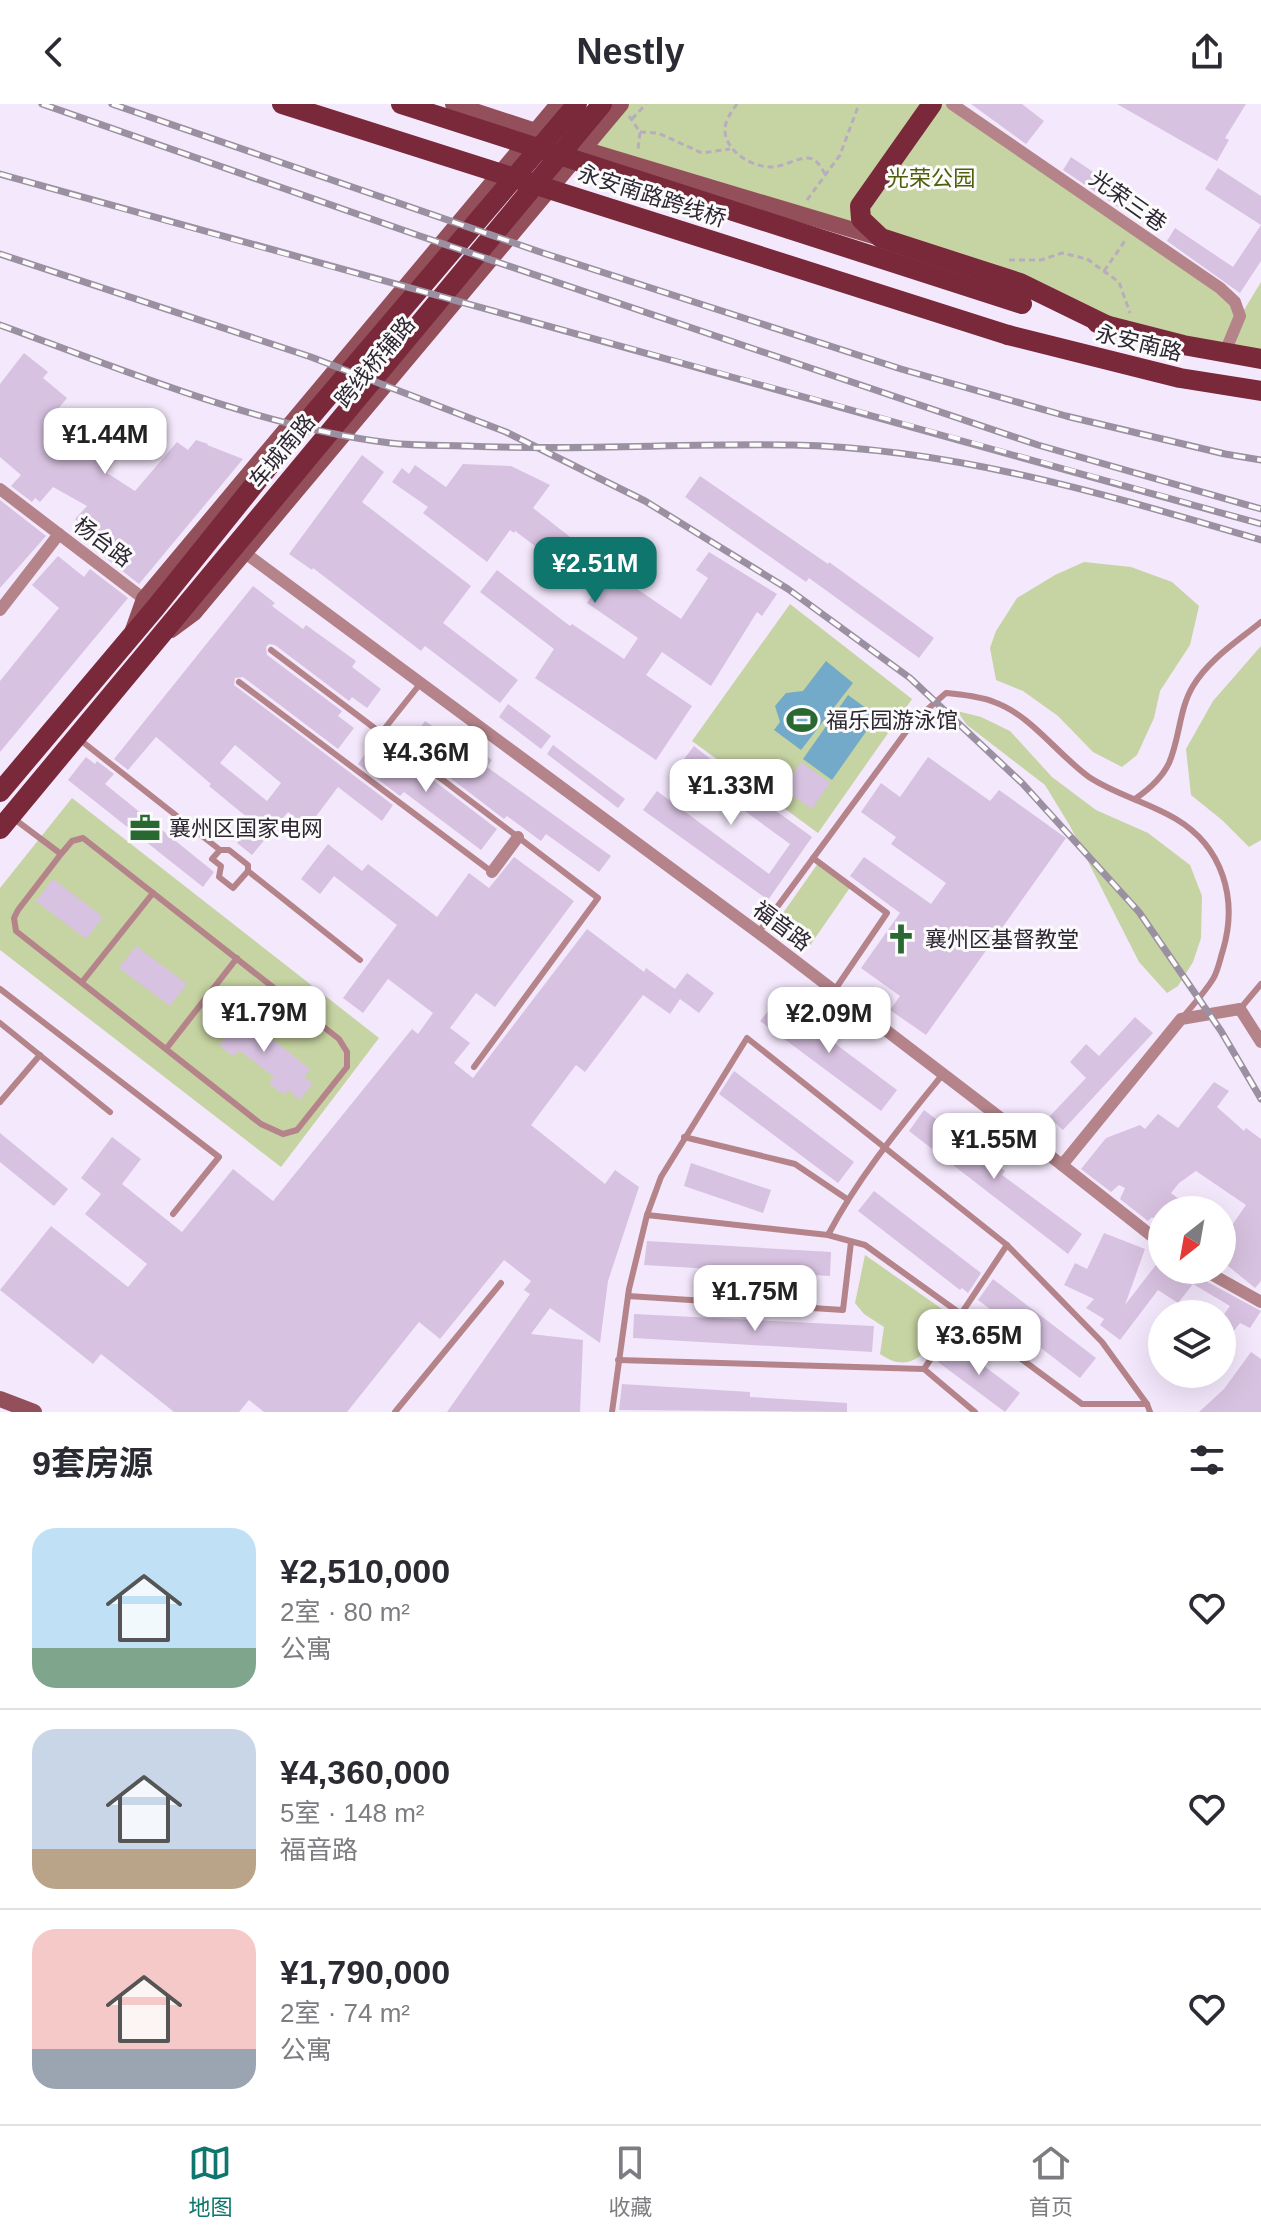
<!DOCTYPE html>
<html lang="zh">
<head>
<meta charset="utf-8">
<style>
	:root { --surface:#fff; --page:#f7f7f7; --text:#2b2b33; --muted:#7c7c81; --line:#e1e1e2; --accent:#0f766e }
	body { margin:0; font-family:Helvetica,"Noto Sans SC",sans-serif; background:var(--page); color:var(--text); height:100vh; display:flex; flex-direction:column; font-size:30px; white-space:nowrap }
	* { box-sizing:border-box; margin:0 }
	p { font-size:26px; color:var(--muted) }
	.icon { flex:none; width:44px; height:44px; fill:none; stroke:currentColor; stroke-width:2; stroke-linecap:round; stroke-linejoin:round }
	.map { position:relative; height:1308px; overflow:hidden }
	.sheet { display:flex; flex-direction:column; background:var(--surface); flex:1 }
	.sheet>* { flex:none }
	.needle { width:52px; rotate:211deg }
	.fabs { position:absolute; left:1148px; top:1092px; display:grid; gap:16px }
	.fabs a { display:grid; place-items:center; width:88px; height:88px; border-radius:50%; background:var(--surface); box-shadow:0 8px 32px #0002; font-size:40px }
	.price { position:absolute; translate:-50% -68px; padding:0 18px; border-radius:16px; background:#fff; color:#222; font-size:26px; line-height:52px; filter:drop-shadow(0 2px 4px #0008) }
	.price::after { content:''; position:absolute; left:50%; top:48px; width:24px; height:18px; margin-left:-12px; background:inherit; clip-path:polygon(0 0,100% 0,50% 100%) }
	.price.on { background:var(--accent); color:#fff }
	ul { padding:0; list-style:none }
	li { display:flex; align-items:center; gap:24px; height:200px; padding:0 32px }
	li+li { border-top:2px solid var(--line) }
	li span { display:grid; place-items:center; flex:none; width:224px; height:160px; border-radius:24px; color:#555 }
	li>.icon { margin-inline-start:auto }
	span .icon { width:96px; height:96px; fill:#fffc; stroke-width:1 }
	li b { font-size:34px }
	h2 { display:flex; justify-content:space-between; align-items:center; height:96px; padding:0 32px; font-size:34px }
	header { display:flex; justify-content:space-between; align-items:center; height:104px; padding:0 32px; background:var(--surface); font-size:36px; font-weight:600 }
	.tab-bar { display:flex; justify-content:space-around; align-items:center; height:112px; border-top:2px solid var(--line); background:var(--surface); font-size:22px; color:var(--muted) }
	.tab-bar a { display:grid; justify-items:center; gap:4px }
	.tab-bar .on { color:var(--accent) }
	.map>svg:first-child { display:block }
	.green { fill:#c6d3a2 }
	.water { fill:#74aac9 }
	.building { fill:#d8c2e1; fill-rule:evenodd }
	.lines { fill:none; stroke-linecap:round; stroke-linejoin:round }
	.path { stroke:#b8adbf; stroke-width:3; stroke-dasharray:6 4; stroke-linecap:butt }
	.lane { stroke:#b4848a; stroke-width:6 }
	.street { stroke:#b4848a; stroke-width:12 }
	.secondary { stroke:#93505b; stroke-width:16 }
	.primary { stroke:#7a293b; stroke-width:20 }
	.rail-casing { stroke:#9b90a1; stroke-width:7 }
	.rail { stroke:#fbfbfb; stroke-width:4; stroke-dasharray:12; stroke-linecap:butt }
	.primary-bridge { stroke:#7a293b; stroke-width:20 }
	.labels { text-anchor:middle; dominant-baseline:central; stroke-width:6; stroke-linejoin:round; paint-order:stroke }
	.park-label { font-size:22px; fill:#505e0b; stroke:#fbfbfb }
	.street-label { font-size:22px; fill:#2e2633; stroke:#fbfbfb }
	.poi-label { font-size:22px; fill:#2e2633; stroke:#fbfbfb; text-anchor:start }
</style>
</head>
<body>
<header><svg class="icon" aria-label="back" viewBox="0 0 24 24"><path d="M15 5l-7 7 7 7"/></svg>Nestly<svg class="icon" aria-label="share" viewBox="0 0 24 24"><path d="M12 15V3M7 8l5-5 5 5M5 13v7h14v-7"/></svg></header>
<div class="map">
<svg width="1261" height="1308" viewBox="0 0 1261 1308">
	<rect width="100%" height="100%" fill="#f4e8fc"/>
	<g class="green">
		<path d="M621,0H952L1220,184L1241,211L1261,178V255L1183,241L1020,179L583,45Z"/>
		<path d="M1084,458L1131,463L1172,478L1199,502L1190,541L1160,587L1154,614L1137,651L1122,663L1093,648L1058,612L1023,587L996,576L990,544L996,527L1017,494L1055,471Z"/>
		<path d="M790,500L912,595L818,729L692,637Z"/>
		<path d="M1261,542V736L1249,743L1222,716L1191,691L1186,645L1213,597Z"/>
		<path d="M957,607L981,613L1010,627L1052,673L1096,706L1148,729L1190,761L1202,792L1201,834L1193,858L1178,882L1167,889L1139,858L1070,722L1045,681L967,621Z"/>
		<path d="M72,694L379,934L281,1063L0,846V784Z"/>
		<path d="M819,758L851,782L809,843L776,819Z"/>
		<path d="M865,1151L942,1205L944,1217C931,1242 914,1274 880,1250L884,1223L864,1210L855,1199Z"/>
	</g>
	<g class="water">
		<path d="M826,557L853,579L801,646L774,626L780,618L775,602L786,589L803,587Z"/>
		<path d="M848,591L877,612L832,676L803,655Z"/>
	</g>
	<g class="building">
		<path d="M971,0H1022L1044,17L1026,40Z"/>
		<path d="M1117,0H1246L1225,34L1229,36L1217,57Z"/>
		<path d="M1071,53L1136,97L1127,109L1063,66Z"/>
		<path d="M1218,64L1261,92V157L1240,189L1167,137L1175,124L1233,163L1261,121L1205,85Z"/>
		<path d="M24,249L48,268L43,274L67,294L43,323L76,347L81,338L115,356L107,369L135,387L177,338L188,346L196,336L208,340L207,341L243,355L139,480L102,451L100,448L106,441L75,415L87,402L53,383L40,398L35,394L32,398L11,382L21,371L0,353V280Z"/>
		<path d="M362,351L384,368L362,398L471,482L443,519L518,576L500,599L425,542L421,547L313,464L312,466L289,450Z"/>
		<path d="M463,360L511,362L550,381L533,404L606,461L605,463L681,515L708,474L696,466L709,448L777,490L762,512L757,508L711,582L662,548L646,571L692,602L656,656L535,574L554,545L480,488L497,466L570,522L572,520L624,555L638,534L587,499L595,487L515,427L514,429L510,426L487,458L423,409L428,403L392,378L402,364L409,370L415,361L446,383Z"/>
		<path d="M700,372L828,460L829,458L934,534L919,554L809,474L806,478L685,393Z"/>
		<path d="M0,396L46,432L0,484Z"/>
		<path d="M58,452L84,473L90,465L128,494L0,648V577L59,504L32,481Z"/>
		<path d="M253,482L275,499L272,502L303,525L306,521L356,557L352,563L381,585L367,604L352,593L349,597L275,541L269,540L266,543L267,551L342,607L338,612L354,624L338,645L243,573L235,574L234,581L393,701L382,717L338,683L308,723L288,708L252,751L237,739L254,719L209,682L211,680L156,633L128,666L114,655ZM235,641L281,679L267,697L220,659Z"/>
		<path d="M508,600L551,632L541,645L499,613Z"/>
		<path d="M425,617L469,648L474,642L492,656L487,663L611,752L599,768L546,730L541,737L507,712L504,715L407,641Z"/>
		<path d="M375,636L397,653L399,650L497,725L481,746L404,688L400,692L358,660Z"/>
		<path d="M553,641L625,695L618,704L547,650Z"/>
		<path d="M694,642L713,657L711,660L812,733L768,796L643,706L657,687L769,770L790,740L680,660Z"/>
		<path d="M86,653L95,660L97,657L114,670L105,680L214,768L203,783L68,676Z"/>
		<path d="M928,653L990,697L999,686L1066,734L926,931L890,906L900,892L861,864L900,809L850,772L864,753L931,800L946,779L891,740L896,733L861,708L881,679L900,693Z"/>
		<path d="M801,658L830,679L812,705L783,685Z"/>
		<path d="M328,740L362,767L368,760L437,813L469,769L489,784L514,753L574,797L495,903L476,889L450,924L470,939L454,959L473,974L587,825L644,868L646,864L675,885L687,869L714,889L699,909L680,895L670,910L643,891L585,968L576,961L531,1021L605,1080L615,1066L639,1083L608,1177L600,1239L550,1204L531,1230L583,1236L580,1308H447L530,1190L524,1186L531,1177L504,1156L440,1235L419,1218L347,1308H264L249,1296L239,1308H174L101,1250L93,1260L0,1186L51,1122L128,1183L147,1160L85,1110L101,1090L81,1074L112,1033L141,1055L122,1080L182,1128L233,1065L273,1097L412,925L418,930L433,909L388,875L363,909L343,894L397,821L334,772L320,790L301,775Z"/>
		<path d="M53,775L103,813L86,835L36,797Z"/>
		<path d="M136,842L187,880L170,902L119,864Z"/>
		<path d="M777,896L897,986L881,1007L760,917Z"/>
		<path d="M238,908L310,965L304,973L313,979L300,996L288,986L284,991L269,980L274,973L239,946L234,953L219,941L224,935L211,926L222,912L230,918Z"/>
		<path d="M1135,913L1153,929L1063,1026L1049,1013L1086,974L1070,958L1086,940L1099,952Z"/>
		<path d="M734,967L854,1058L838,1079L719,990Z"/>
		<path d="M1214,978L1229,987L1217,1003L1244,1027L1246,1024L1261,1035V1177L1255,1184L1222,1157V1141L1226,1130L1246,1101L1196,1067L1179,1079L1171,1089L1193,1106H1162V1121L1152,1113L1148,1117L1120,1095L1125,1084L1119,1081L1111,1088L1081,1065L1106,1034L1140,1021L1145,1025L1158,1010L1178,1024Z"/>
		<path d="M924,1006L1005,1067L1002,1071L1082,1130L1068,1150L909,1027Z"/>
		<path d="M0,1029L68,1085L54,1102L0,1058Z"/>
		<path d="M691,1059L771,1086L763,1109L684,1082Z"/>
		<path d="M874,1087L981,1169L968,1189L962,1184L960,1186L858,1107Z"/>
		<path d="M1104,1129L1145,1145L1125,1201L1162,1153V1166H1193L1200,1174L1261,1207L1250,1224L1240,1219L1222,1242V1213L1230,1202L1193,1180L1178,1199L1158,1186L1120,1236L1100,1221L1104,1215L1086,1204L1094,1195L1064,1181L1075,1159L1087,1165Z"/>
		<path d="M647,1137L831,1148L830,1172L644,1161Z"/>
		<path d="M993,1175L1096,1254L1080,1274L978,1196Z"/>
		<path d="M634,1210L874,1222L872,1248L633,1234Z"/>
		<path d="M952,1238L1020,1289L1005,1308L938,1258Z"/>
		<path d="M1251,1248L1261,1255V1308H1199L1224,1285Z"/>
		<path d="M622,1280L750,1288V1293L847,1299V1308L619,1306Z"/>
	</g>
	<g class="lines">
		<g class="path">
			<path d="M737,0C731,8 724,18 725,28C727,48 752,63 771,63C783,63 796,54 808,54C817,55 821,63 825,70"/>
			<path d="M629,12L640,28L638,45"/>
			<path d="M632,15L646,0"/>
			<path d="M640,28L658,29L702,49L730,45"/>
			<path d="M807,96L840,51L859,0"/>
			<path d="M1009,156H1041L1062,149L1087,155L1119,178L1130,209"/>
			<path d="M1104,167L1127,134"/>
		</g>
		<g class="lane">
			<path d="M271,546L381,629"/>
			<path d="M239,578L492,768"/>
			<path d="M420,580L381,629L598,794L474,963"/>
			<path d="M79,635L220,746H229L248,761V767L233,784L219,773L221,762L212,755L220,746"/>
			<path d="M1135,695C1148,686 1162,674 1169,659C1180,634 1179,605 1193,582C1209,555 1238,537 1261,518"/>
			<path d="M13,714L61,750L72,737L83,734L339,935L347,948V963L297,1026L283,1030L261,1020L16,827L14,814L18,806L61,750"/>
			<path d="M813,754L887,809L834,887"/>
			<path d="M248,767L360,856"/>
			<path d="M758,829L914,617L946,589C963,591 979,592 994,598C1031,611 1057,650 1089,673C1116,691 1148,698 1176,715C1223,743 1238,795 1223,846C1220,855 1218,867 1213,875C1205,888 1193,901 1183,913"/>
			<path d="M82,878L153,789"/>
			<path d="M0,885L219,1053L173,1110"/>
			<path d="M1240,905L1261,880"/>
			<path d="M0,919L110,1008"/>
			<path d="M166,945L237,854"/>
			<path d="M0,998L40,951"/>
			<path d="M684,1033L795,1060L847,1095"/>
			<path d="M647,1111L661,1073L747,934L1007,1141L961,1210L1082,1300H1147L1150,1308"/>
			<path d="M1007,1141L1102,1238L1147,1300"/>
			<path d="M628,1192L843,1206L851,1138"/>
			<path d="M618,1256L924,1265L961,1210L865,1141L828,1131"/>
			<path d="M924,1265L975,1308"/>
			<path d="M395,1308L501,1179"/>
			<path d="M612,1308L629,1185L647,1111L828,1131C859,1072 901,1022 943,970"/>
		</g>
		<g class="street">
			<path d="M952,0L1220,184L1235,198L1240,212L1225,248"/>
			<path d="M0,385L144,495"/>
			<path d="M245,449L768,836L1062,1061L1181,915L1240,905L1261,938"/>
			<path d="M0,506L59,430"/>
			<path d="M492,768L518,733"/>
			<path d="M1062,1061L1162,1140"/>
			<path d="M1204,1166L1261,1198"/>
		</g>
		<g class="secondary">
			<path d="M453,0L536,27"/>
			<path d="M583,45L880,134"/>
			<path d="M133,526L144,495L558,0"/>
			<path d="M171,526L194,509L621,0"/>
			<path d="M0,1295L34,1308"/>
		</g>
		<g class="primary">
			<path d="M932,0L860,102L861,115L881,134L1020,179L1108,222"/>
			<path d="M1097,219L1183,241L1261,255"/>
			<path d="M1008,231L1180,274L1261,287"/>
			<path d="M0,688L156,503L274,356L577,0"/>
			<path d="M0,725L602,0"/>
		</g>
		<g class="rail-casing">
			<g id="rail">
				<path d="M42,0L420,132L1038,341L1261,405"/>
				<path d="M112,0L546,150L901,265L1066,312L1225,350L1261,356"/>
				<path d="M0,70C420,189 842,300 1261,420"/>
				<path d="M0,150L311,253L506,328L645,397L788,485L910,574L1022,679L1139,808L1221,927L1261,995"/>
				<path d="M0,221C127,267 256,322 390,339C416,342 442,341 468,342C576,347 684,339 792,341C953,344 1108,391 1261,436"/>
			</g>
		</g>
		<use href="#rail" class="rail"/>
		<g class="primary-bridge">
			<path d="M282,0L1008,231"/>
			<path d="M401,0L1022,200"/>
		</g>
	</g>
	<defs>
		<g id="stadium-bare" transform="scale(2.4)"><path d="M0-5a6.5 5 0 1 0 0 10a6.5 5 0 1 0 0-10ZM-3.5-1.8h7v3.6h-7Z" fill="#296831" stroke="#fbfbfb" stroke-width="2.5" paint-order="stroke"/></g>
		<g id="office-bare" transform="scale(2.4)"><path d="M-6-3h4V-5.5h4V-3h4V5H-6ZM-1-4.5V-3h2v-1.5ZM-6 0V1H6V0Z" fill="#296831" stroke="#fbfbfb" stroke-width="2.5" paint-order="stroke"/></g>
		<g id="church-bare" transform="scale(2.4)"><path d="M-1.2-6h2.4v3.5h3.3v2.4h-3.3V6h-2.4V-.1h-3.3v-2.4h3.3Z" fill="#296831" stroke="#fbfbfb" stroke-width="2.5" paint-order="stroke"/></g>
	</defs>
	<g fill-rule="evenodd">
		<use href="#stadium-bare" x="802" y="616"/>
		<use href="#office-bare" x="145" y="724"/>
		<use href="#church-bare" x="901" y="835"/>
	</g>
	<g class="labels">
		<g class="park-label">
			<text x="931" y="74">光荣公园</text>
		</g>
		<g class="street-label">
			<text transform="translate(652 92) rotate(18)">永安南路跨线桥</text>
			<text transform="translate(1128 97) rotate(35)">光荣三巷</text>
			<text transform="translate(1139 239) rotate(14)">永安南路</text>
			<text transform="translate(375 258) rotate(-50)">跨线桥辅路</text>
			<text transform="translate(282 347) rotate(-50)">车城南路</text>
			<text transform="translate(103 438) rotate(37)">杨台路</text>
			<text transform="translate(782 822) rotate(37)">福音路</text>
		</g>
		<g class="poi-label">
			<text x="826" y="616">福乐园游泳馆</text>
			<text x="169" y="724">襄州区国家电网</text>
			<text x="925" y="835">襄州区基督教堂</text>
		</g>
	</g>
</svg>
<div class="fabs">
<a><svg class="needle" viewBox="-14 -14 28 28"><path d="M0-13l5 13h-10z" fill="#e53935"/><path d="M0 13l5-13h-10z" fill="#7c7c81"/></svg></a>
<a><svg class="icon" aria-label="layers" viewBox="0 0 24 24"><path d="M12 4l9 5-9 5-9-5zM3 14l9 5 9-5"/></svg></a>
</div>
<b class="price" style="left:105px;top:372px">¥1.44M</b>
<b class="price on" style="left:595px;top:501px">¥2.51M</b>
<b class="price" style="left:426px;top:690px">¥4.36M</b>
<b class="price" style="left:731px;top:723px">¥1.33M</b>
<b class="price" style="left:264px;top:950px">¥1.79M</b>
<b class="price" style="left:829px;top:951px">¥2.09M</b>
<b class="price" style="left:994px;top:1077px">¥1.55M</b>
<b class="price" style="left:755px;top:1229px">¥1.75M</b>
<b class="price" style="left:979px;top:1273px">¥3.65M</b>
</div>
<section class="sheet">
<h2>9套房源<svg class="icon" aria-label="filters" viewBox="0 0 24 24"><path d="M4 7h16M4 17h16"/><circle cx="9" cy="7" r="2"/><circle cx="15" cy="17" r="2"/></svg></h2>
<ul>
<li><span style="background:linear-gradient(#bfe0f5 75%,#7fa58c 0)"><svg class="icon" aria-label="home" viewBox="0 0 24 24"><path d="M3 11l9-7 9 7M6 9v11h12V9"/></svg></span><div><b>¥2,510,000</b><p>2室 · 80 m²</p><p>公寓</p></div><svg class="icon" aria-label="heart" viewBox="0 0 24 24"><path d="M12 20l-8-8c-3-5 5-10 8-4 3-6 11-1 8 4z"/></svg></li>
<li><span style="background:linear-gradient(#c9d6e8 75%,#b9a48a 0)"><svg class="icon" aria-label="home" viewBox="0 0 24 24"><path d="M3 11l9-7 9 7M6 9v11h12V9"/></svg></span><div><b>¥4,360,000</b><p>5室 · 148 m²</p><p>福音路</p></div><svg class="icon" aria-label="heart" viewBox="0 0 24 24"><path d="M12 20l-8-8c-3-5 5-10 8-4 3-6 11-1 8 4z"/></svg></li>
<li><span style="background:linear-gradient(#f6c9c9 75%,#9aa5b1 0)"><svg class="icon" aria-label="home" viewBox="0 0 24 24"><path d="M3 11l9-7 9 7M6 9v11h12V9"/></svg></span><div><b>¥1,790,000</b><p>2室 · 74 m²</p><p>公寓</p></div><svg class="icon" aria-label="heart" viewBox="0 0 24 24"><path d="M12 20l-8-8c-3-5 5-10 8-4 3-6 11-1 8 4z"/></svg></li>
</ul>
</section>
<nav class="tab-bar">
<a class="on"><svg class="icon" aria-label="map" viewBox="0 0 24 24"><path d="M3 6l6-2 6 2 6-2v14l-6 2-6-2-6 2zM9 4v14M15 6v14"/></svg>地图</a>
<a><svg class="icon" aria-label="saved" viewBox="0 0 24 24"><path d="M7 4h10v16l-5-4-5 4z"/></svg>收藏</a>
<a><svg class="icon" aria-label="home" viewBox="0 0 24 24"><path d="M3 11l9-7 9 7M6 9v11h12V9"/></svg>首页</a>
</nav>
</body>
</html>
